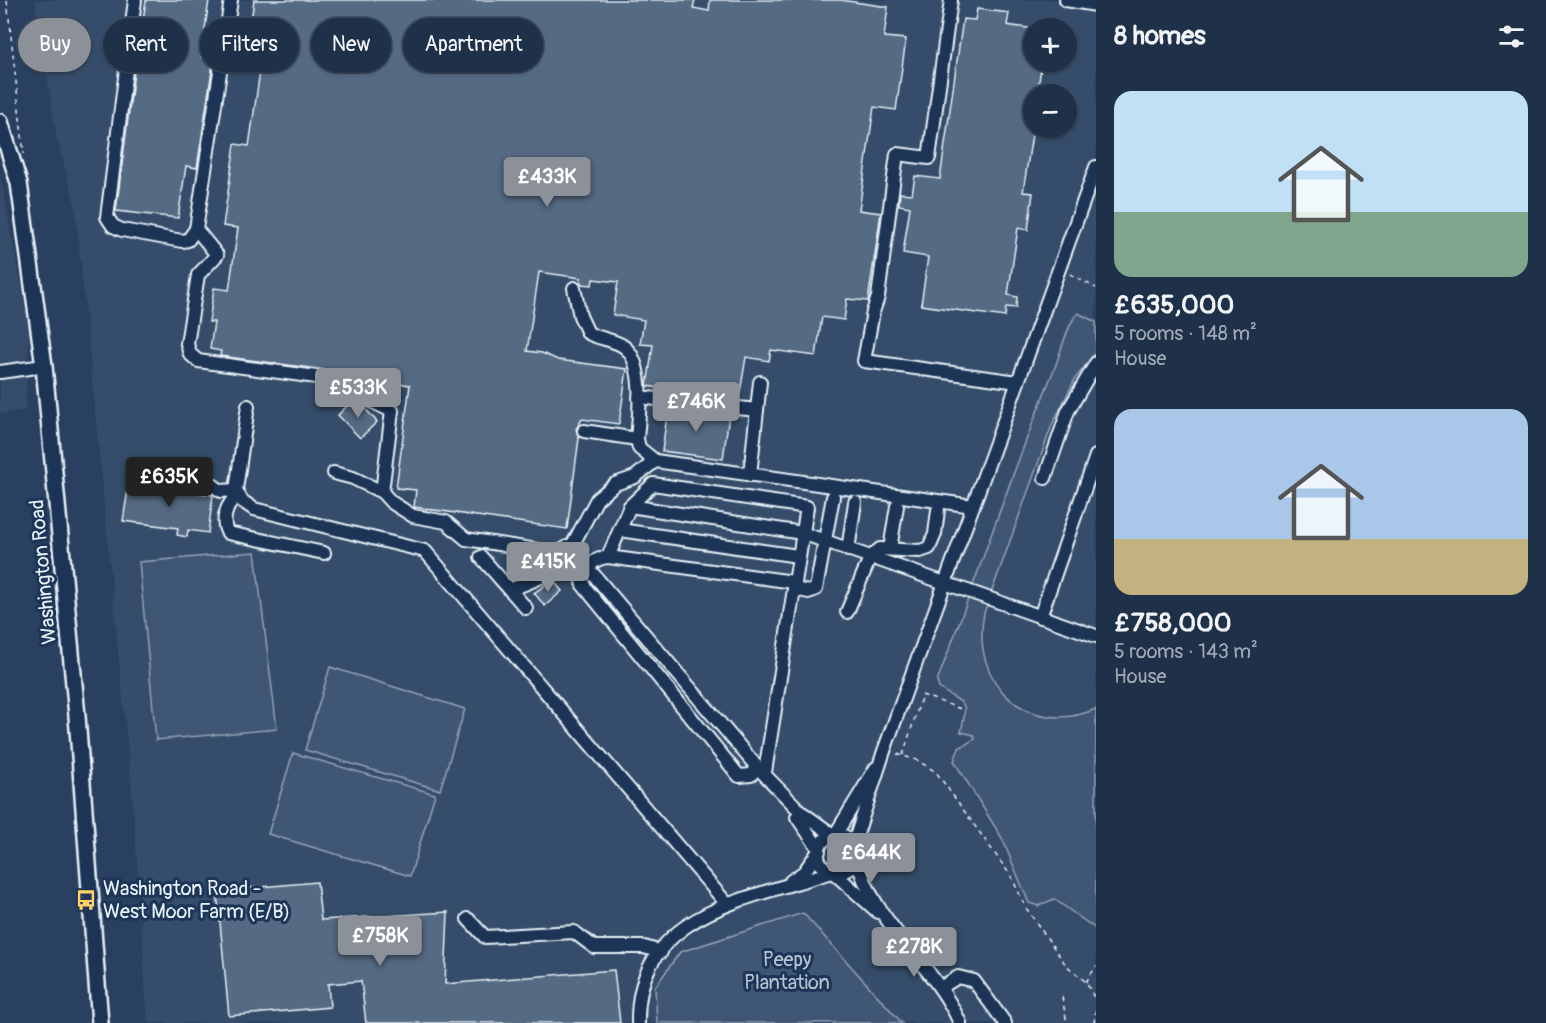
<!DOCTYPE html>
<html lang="en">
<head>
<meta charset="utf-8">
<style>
	:root { --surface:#1f3049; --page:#2c3c53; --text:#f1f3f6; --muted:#a1a9b4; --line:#3c4b61; --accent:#8c9099 }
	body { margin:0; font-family:Pangolin,sans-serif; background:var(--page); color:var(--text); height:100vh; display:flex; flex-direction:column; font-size:22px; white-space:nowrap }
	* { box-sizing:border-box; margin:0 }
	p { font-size:20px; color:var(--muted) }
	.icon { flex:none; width:33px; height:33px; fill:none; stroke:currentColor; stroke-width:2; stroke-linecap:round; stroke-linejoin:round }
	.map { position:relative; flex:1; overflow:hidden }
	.panel { display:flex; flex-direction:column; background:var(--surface); width:450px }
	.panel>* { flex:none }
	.hud { position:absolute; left:18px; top:18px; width:570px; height:54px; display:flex; gap:12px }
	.controls { position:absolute; left:1023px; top:18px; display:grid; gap:12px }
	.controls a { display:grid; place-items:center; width:54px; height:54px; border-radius:50%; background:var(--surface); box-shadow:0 2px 4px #0004,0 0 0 2px var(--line); font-size:30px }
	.price { position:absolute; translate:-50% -51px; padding:0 14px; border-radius:6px; background:var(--accent); color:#fff; font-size:20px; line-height:39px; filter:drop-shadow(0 2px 3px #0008) }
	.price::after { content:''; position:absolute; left:50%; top:36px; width:18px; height:14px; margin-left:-9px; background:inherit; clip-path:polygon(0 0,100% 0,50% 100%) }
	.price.selected { background:#222; color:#fff }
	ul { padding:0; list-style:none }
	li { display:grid; align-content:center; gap:12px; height:318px; padding:0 18px }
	li span { display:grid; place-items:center; height:186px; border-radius:18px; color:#555 }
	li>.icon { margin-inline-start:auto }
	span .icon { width:108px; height:108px; fill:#fffc; stroke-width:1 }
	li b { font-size:26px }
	h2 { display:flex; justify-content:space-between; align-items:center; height:72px; padding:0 18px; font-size:26px }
	.tag { padding:0 21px; border-radius:27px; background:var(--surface); box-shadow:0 2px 4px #0004,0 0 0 2px var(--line); font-size:21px; line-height:54px }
	.tag.selected { background:var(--accent); color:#fff }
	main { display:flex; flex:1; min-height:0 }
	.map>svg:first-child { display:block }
	.built { fill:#364d6b; fill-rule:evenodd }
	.green { fill:#415774; stroke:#94a4b6; stroke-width:1.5 }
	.building { fill:#556a83; stroke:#e8f1f8; stroke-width:1.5 }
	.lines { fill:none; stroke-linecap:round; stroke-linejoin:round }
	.minor-casing { stroke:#e8f1f8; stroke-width:16 }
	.major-casing { stroke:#e8f1f8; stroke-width:20 }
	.path { stroke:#e8f1f8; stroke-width:1.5; stroke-dasharray:4.5 4.5; stroke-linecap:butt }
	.minor { stroke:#1d3557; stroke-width:12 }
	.major { stroke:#1d3557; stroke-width:15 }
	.labels { text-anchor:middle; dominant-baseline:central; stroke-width:6; stroke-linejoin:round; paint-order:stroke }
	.street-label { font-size:20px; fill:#e8f1f8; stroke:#1d3557 }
	.poi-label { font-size:20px; fill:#e8f1f8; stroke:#1d3557; text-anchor:start }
	.park-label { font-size:20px; fill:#b6c3d0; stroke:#1d3557 }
</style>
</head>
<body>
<main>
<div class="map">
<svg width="1096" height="1023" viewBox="0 0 1096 1023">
	<rect width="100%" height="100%" fill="#294061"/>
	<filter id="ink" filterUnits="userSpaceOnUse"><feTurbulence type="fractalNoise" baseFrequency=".0167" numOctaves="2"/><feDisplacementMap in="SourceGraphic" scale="12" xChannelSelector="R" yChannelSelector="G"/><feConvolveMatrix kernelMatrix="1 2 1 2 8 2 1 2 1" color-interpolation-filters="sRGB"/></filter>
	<g filter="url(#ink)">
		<g class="built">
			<path d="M35,0H1096V1023H148L133,804L75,204L57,139ZM1034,28H1066V62H1034ZM1034,94H1066V128H1034Z"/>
			<path d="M0,175L29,327L25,410L0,414Z"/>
		</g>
		<g class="green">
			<path d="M1078,313L1096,322V352L1075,379L1052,425L984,613C970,683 1027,738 1096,709V929L1054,899L1038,906L1029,903L1002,838L954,761L959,748L975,739L974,735L961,732C969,697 965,707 939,688L937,681C978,577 1012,470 1055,367C1060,354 1069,320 1078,313Z"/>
			<path d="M255,552L277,729L156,740L139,562Z"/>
			<path d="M330,667L465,709L440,790L305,750Z"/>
			<path d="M293,753L435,794L410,876L268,834Z"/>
			<path d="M803,913L902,1023H657L655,987L680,952Z"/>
		</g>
		<g class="building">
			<path d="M146,0H209L201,57L213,59L212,70L197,168L186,166L178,218L116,211L139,34H141Z"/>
			<path d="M254,0H695L693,8L709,11L710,0H840L888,7L884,37L906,39L896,110L874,107L859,210L881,213L868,301L847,299L844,320L822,317L816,356L771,350L769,361L746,357L739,399L647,386L653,345L640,344L644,320L613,315L618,282L593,279L592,285L581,284V278L539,272L527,351L542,353L558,360L627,369L619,424L582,419L576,429L579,438L567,529L414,507L416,490L396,488L410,385L336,375L325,370L220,356L221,351L210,349L214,322H209L214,288L229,290L238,228L223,226L235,144L249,146L263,51L247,49Z"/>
			<path d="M977,9L1009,13L1007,25L1034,29V62H1042L1037,94H1034V122L1023,192L1033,193L1028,230L1018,228L1008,295L1017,297L1016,308L1006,307L1005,317L921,305L928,257L903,253L910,207L899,205L900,193L912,194L915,176L940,179L963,19L975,20Z"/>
			<path d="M352,401L362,405L377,422L360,438L338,415Z"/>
			<path d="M668,408L729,415L723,459L662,451Z"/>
			<path d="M129,483L213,495L208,533L188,530L187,537L177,535L178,528L123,521Z"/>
			<path d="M553,580L562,591L545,606L534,593Z"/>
			<path d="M317,882L321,920L448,912L445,984L614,970L620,1023H366L361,981L328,984L330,1007L229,1016L217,891Z"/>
		</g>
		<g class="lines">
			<g class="minor-casing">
				<g id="minor">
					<path d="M135,0L107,217L113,226L122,230L182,241L188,240L196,229"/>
					<path d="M231,0L196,229L217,255L198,275L187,344L190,354L198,361L324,378L392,411L382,492L391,502L413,516L446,522L466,539L557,553L573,544L597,499L615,484L635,477L655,461L973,506"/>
					<path d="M951,0L929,158L897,154L878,297L873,312L864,361L1018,382"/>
					<path d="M1066,0L1096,5"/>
					<path d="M574,288L580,316L588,333C599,339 612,339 623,346C646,361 639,416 637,439L639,448L655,461"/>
					<path d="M0,372L44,366"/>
					<path d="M639,397L757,410"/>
					<path d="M248,406L236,490L242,501L254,509L425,551L727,904"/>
					<path d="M584,431L637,439"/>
					<path d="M334,473L353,478L382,492"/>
					<path d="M750,475L760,382"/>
					<path d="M167,478L210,483L221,491L236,490"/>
					<path d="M1045,478L1068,411L1096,363"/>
					<path d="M238,495C227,503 220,521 228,533L324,553"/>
					<path d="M630,506L802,533L1096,636"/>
					<path d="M620,530L798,556"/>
					<path d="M890,549L897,506"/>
					<path d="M848,550L855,502"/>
					<path d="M481,557L526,608"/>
					<path d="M608,557L630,506L653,484L807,507L765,772"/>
					<path d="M588,568L757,767L801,812L833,835"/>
					<path d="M794,589L809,592L816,589L833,497"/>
					<path d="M510,590C528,582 570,568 576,550L573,544"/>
					<path d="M847,612L870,558L880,549L920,551L929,548L935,534L938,510"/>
					<path d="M1040,617L1096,456"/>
					<path d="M757,767L751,775L739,776L583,585C583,570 593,558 608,557L794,582"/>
					<path d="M797,817L819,849"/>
					<path d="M835,835L876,768"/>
					<circle cx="837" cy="854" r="19"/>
					<path d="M855,850L856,837L884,751L1096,167"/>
					<path d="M856,855C870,921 934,963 960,1023"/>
					<path d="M834,873L878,912"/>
					<path d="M791,881L804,872L819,851"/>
					<path d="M468,919L485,937L574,932L594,947H644L661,952"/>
					<path d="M940,988L958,977L974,981L1005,1023"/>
					<path d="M638,1023C636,911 749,900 831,872"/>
				</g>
			</g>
			<g class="major-casing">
				<path id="major" d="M0,122L19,183L44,366L77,716L100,1023"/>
			</g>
			<g class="path">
				<path d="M7,0L24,154"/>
				<path d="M1070,274L1096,288"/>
				<path d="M897,754L917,760L936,772L1011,876L1026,908L1066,965L1086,982L1096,1001"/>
				<path d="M903,755L922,695L961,709"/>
				<path d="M1086,982L1096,966"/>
				<path d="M1062,997L1067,1023"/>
				<path d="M1094,1023L1096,1008"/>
			</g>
			<use href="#minor" class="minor"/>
			<use href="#major" class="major"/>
		</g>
	</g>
	<defs>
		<g id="bus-bare" transform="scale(1.62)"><path d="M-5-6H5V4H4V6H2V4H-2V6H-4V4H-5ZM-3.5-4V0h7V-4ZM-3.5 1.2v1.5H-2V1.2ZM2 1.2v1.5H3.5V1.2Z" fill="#ffd166" stroke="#1d3557" stroke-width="2.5" paint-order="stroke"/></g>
	</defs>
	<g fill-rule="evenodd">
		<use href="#bus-bare" x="86" y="900"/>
	</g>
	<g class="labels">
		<g class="street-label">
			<text transform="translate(43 572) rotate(-95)">Washington Road</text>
		</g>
		<g class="poi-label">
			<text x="103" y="888">Washington Road -<tspan x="103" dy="23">West Moor Farm (E/B)</tspan></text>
		</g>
		<g class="park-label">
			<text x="787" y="959">Peepy<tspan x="787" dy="23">Plantation</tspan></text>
		</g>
	</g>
</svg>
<div class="controls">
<a>+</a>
<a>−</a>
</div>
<b class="price" style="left:547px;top:208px">£433K</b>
<b class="price" style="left:358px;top:419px">£533K</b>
<b class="price" style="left:696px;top:433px">£746K</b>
<b class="price selected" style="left:169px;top:508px">£635K</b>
<b class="price" style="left:548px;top:593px">£415K</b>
<b class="price" style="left:871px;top:884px">£644K</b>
<b class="price" style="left:380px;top:967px">£758K</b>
<b class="price" style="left:914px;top:978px">£278K</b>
<div class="hud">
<a class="tag selected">Buy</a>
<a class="tag">Rent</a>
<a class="tag">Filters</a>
<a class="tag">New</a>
<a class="tag">Apartment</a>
</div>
</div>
<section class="panel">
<h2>8 homes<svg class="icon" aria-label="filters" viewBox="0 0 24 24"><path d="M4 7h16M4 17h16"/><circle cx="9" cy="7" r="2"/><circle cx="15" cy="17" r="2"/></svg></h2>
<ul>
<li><span style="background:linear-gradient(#bfe0f5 65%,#7fa58c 0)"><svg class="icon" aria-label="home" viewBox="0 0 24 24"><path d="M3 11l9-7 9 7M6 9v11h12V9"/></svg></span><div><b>£635,000</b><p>5 rooms · 148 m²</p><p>House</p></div></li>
<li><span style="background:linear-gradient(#a9c7e8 70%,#c2b280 0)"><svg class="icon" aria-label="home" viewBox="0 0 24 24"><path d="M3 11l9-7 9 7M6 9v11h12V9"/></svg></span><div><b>£758,000</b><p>5 rooms · 143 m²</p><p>House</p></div></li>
</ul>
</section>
</main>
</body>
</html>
